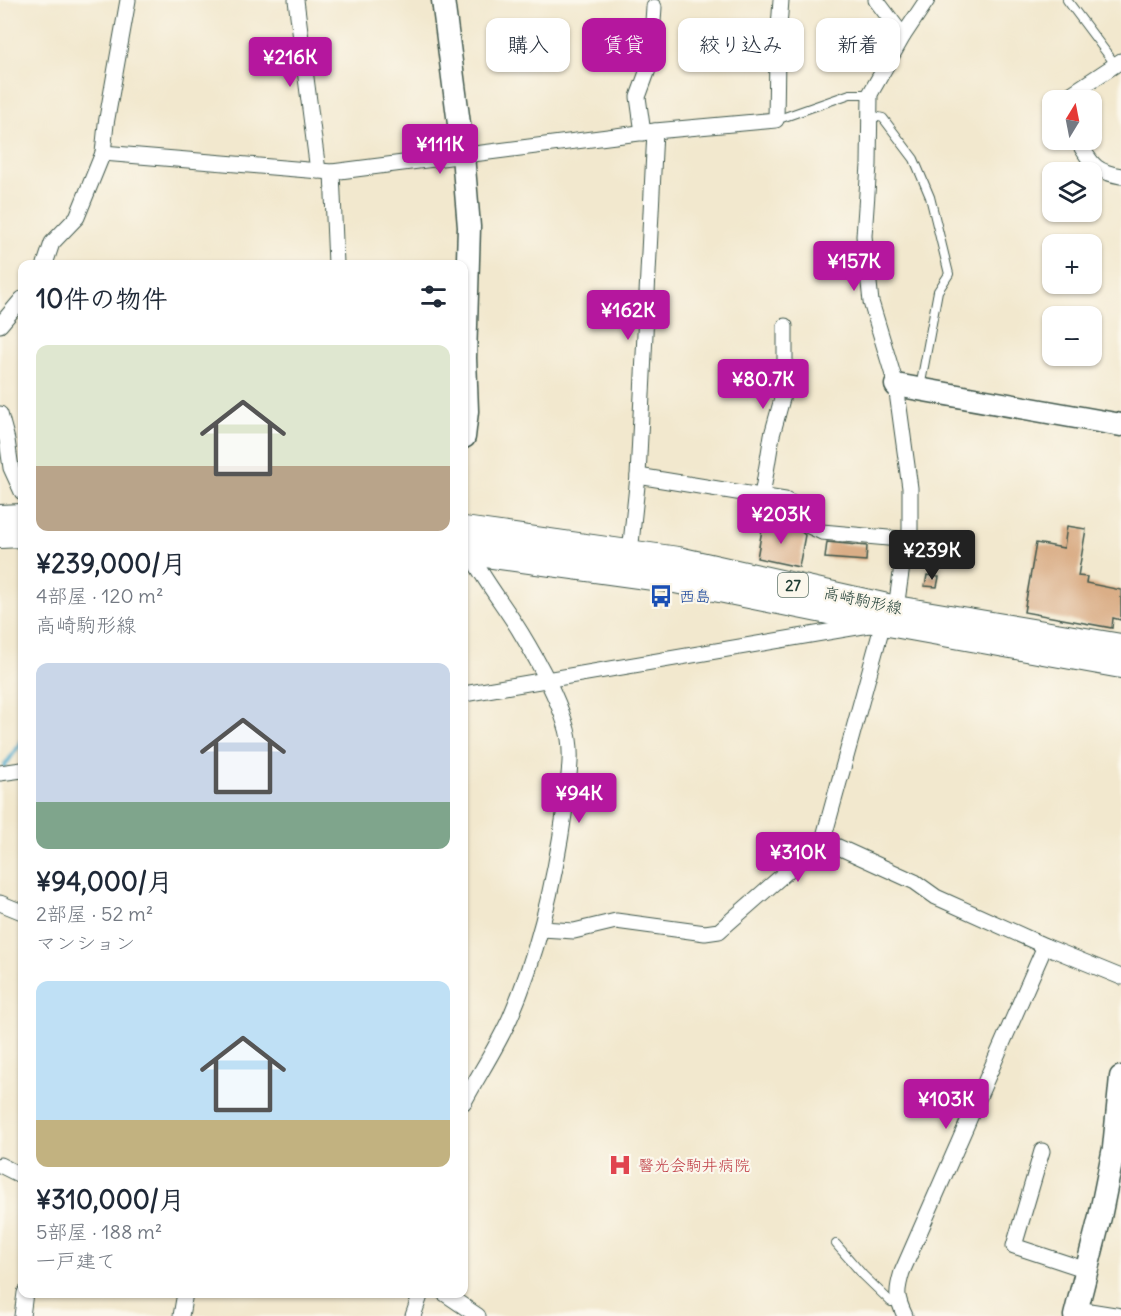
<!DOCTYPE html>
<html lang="ja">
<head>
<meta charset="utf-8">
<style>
	:root { --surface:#fff; --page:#f2f2f3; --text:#1f2937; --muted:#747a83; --accent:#b5179e }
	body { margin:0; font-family:Delius,"Klee One",sans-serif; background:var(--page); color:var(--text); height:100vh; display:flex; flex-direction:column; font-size:22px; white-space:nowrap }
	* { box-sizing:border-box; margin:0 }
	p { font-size:20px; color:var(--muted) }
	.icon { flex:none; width:33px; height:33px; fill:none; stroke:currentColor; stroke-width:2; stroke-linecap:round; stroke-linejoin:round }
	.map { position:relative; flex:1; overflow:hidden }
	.sheet { position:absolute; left:18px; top:260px; width:450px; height:1038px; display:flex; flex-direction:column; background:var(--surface); border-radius:12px; box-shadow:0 2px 4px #0004 }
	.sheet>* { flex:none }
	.guide { position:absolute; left:486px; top:18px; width:544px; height:54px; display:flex; gap:12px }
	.needle { width:39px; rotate:10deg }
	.buttons { position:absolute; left:1042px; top:90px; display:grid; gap:12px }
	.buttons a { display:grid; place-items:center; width:60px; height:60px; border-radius:12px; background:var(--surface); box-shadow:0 2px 4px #0004; font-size:30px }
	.price { position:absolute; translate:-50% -51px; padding:0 14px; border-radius:6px; background:var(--accent); color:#fff; font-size:20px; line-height:39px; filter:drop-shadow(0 2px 3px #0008) }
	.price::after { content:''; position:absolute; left:50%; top:36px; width:18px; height:14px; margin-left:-9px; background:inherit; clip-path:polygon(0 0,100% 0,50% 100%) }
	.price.on { background:#222; color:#fff }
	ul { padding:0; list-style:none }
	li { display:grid; align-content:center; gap:12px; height:318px; padding:0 18px }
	li span { display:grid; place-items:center; height:186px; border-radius:12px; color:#555 }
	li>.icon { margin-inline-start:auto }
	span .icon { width:108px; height:108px; fill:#fffc; stroke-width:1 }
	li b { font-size:26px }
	h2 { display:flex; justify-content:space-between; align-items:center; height:72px; padding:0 18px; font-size:26px }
	.tag { padding:0 21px; border-radius:12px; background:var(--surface); box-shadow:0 2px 4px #0004; font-size:21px; line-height:54px }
	.tag.on { background:var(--accent); color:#fff }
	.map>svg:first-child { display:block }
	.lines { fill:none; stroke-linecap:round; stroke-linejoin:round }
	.stream { stroke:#4faccd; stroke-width:4 }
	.building { fill:#daae87 }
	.lane-casing { stroke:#3f574b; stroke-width:10 }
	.street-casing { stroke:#3f574b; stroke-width:17 }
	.secondary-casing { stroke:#3f574b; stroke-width:25 }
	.primary-casing { stroke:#3f574b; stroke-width:26 }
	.lane { stroke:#fff; stroke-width:8 }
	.street { stroke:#fff; stroke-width:15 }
	.secondary { stroke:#fff; stroke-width:22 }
	.primary { stroke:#fff; stroke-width:24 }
	.labels { text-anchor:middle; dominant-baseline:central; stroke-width:4.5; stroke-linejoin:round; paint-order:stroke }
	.shield { fill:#fbf7ec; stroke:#61756b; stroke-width:1.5 }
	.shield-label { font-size:15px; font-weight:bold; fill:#1f3d34 }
	.transit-label { font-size:16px; fill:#164399; stroke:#fbf7ec; text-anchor:start }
	.street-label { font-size:16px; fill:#1f3d34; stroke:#fbf7ec }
	.health-label { font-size:16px; fill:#be3a42; stroke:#fbf7ec; text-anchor:start }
</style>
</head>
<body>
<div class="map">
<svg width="1121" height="1316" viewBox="0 0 1121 1316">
	<rect width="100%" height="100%" fill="#fbf7ec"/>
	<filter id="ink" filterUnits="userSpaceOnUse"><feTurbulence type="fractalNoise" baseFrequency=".0167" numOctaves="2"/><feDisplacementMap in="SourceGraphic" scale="12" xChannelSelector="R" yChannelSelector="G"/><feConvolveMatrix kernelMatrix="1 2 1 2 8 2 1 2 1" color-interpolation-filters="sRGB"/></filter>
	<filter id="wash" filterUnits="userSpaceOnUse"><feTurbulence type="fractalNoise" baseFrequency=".008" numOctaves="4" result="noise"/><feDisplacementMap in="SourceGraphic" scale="24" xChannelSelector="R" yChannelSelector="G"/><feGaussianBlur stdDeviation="1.35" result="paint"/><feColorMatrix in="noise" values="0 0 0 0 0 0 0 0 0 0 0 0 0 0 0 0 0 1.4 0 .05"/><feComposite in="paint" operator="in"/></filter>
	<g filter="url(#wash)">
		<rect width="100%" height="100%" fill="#f2e8ce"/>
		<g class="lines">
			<path class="stream" d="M4,767L22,741"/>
		</g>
		<g id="blocks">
			<g class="building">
				<path d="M763,524L800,531L805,535L799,567L757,558Z"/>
				<path d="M1067,526L1086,529L1078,576L1087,577L1086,583L1121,590V620L1113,618L1112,628L1024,612L1036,543L1064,548Z"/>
				<path d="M827,542L867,546L866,561L825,558Z"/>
				<path d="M927,575L939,577L937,587L925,586Z"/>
			</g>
		</g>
	</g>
	<g filter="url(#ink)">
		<use href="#blocks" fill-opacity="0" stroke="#3f574b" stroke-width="1.5"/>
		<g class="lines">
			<g class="lane-casing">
				<g id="lane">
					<path d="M1067,0L1115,64"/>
					<path d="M870,115L883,118L914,159L930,197L949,274L938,291L920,388"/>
					<path d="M776,120L850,94H870"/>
					<path d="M836,1244L863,1275L891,1302L898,1301"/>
				</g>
			</g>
			<g class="street-casing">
				<g id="street">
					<path d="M296,0L318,171"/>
					<path d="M876,0L903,36"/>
					<path d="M1062,100L1121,61"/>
					<path d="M643,133L638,97L650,64L654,7"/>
					<path d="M1077,140C1092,163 1092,171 1121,176"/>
					<path d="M103,153L332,172L655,131L776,120L777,55L781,0"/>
					<path d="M332,172L336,264"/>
					<path d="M45,264L52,243L77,217L103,153L106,124L128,0"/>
					<path d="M0,325L22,299"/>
					<path d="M0,414L7,440L11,468L22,492"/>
					<path d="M638,476L785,500L793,504L809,526L822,532L910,540"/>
					<path d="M762,496L772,435L785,388V326"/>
					<path d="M630,553L638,476L655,131"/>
					<path d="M891,613L896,608L902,566L910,540V488L896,385L871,302L864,236L869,165L870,94L903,36L927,0"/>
					<path d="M464,694L869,625"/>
					<path d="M0,773L22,770"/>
					<path d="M823,840L915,882L936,897L1045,946L1121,977"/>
					<path d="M0,903L22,912"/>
					<path d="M542,929L574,931L616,921L705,933L719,931L823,840L883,623"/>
					<path d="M464,1102C479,1074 497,1047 510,1018C539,951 555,880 565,808C568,779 575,751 565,723C555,691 538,661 521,633C505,606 484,581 470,553"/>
					<path d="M1042,1151L1014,1246L1087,1270"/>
					<path d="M0,1165L22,1176"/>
					<path d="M444,1293L478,1316"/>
					<path d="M1077,1309L1121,1316"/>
					<path d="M22,1316L25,1293"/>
					<path d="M181,1316L185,1293"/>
					<path d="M413,1316L421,1293"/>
					<path d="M905,1316C896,1297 896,1292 902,1272L1045,946"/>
				</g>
			</g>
			<g class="secondary-casing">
				<g id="secondary">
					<path d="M443,0L463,155L469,227L465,358L467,411L464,437"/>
					<path d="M896,385L1121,425"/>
					<path d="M1075,1316L1100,1217L1114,1148L1121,1077"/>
				</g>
			</g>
			<g class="primary-casing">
				<g id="primary">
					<path d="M0,517L22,516"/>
					<path d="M464,529L678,559L896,608L1121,646"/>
					<path d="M0,536L22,535"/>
					<path d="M464,552L675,581L883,623L1121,666"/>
				</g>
			</g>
			<use href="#lane" class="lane"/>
			<use href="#street" class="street"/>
			<use href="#secondary" class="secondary"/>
			<use href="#primary" class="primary"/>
		</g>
	</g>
	<defs>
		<g id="bus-bare" transform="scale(1.8)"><path d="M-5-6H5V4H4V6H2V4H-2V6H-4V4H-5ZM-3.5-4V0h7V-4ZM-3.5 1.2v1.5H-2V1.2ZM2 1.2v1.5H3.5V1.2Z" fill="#1a4fb4" stroke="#fbf7ec" stroke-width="2.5" paint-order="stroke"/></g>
		<g id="hospital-bare" transform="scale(1.8)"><path d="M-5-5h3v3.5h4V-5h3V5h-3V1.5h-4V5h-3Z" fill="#e0444e" stroke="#fbf7ec" stroke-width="2.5" paint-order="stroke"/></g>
	</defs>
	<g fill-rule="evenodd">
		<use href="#bus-bare" x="661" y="596"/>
		<use href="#hospital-bare" x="620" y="1165"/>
	</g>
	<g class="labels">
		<rect class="shield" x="778" y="573" width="30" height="24" rx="4.5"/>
		<g class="shield-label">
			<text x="793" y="585">27</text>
		</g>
		<g class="transit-label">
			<text x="679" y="596">西島</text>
		</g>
		<g class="street-label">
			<text transform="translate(863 600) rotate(12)">高崎駒形線</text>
		</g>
		<g class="health-label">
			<text x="638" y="1165">醫光会駒井病院</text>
		</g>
	</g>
</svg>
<div class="buttons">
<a><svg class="needle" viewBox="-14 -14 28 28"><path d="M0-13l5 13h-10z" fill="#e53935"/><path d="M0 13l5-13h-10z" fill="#747a83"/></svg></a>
<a><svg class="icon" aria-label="layers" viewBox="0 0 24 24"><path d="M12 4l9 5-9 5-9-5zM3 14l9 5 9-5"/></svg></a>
<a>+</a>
<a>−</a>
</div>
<b class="price" style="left:290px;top:88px">¥216K</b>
<b class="price" style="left:440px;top:175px">¥111K</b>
<b class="price" style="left:854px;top:292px">¥157K</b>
<b class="price" style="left:628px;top:341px">¥162K</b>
<b class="price" style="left:763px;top:410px">¥80.7K</b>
<b class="price" style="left:781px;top:545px">¥203K</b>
<b class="price on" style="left:932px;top:581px">¥239K</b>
<b class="price" style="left:579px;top:824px">¥94K</b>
<b class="price" style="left:798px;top:883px">¥310K</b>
<b class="price" style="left:946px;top:1130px">¥103K</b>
<div class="guide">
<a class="tag">購入</a>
<a class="tag on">賃貸</a>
<a class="tag">絞り込み</a>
<a class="tag">新着</a>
</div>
<section class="sheet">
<h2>10件の物件<svg class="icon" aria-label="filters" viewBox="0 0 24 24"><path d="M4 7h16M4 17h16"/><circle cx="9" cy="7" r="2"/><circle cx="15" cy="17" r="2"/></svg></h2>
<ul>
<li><span style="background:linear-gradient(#dfe7d0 65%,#b9a48a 0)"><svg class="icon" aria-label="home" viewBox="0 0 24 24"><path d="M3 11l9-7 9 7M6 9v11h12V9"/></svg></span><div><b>¥239,000/月</b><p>4部屋 · 120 m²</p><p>高崎駒形線</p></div></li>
<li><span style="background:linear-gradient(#c9d6e8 75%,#7fa58c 0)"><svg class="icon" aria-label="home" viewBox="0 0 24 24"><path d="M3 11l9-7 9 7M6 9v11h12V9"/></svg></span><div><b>¥94,000/月</b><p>2部屋 · 52 m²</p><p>マンション</p></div></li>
<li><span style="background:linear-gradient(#bfe0f5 75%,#c2b280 0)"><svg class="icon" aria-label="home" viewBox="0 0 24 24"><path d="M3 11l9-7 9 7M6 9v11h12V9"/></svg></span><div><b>¥310,000/月</b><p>5部屋 · 188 m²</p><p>一戸建て</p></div></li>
</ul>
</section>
</div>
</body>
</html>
